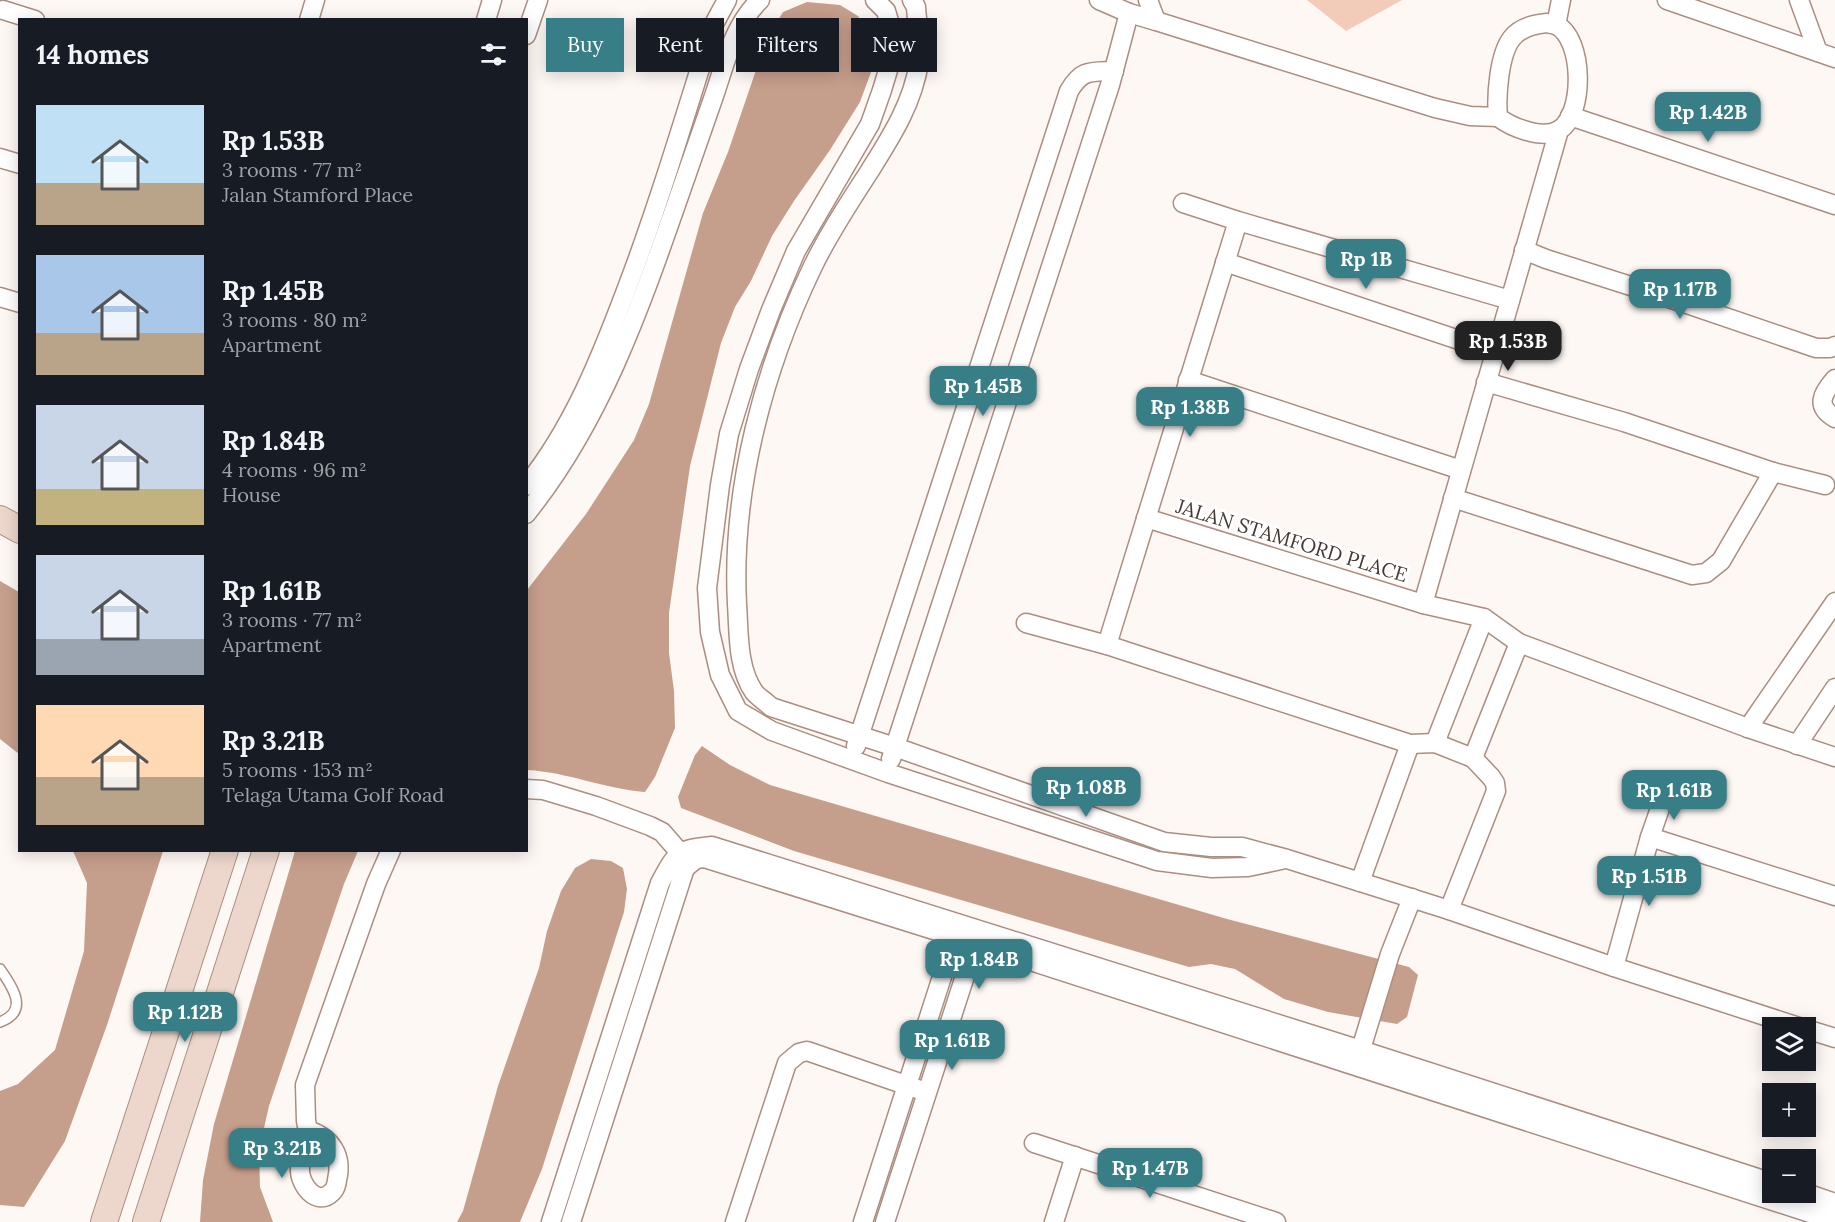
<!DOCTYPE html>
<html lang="en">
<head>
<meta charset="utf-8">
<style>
	:root { --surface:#171b24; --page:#20242c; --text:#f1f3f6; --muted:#9ea1a6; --accent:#377e87 }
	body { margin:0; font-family:Lora,serif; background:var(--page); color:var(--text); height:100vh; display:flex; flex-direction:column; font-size:22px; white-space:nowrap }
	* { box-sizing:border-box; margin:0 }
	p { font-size:20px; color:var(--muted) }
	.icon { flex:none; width:33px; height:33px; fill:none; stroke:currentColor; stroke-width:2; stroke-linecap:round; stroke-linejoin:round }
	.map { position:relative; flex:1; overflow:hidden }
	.drawer { position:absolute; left:18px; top:18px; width:510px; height:834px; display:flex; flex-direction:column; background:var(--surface); border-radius:0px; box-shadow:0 3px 15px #0003 }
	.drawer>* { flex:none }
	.banner { position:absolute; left:546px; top:18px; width:570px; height:54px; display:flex; gap:12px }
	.buttons { position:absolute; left:1762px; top:1017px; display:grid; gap:12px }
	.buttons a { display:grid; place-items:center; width:54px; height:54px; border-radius:0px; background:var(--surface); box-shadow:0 3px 15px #0003; font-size:30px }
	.price { position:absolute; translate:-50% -51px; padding:0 14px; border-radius:12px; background:var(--accent); color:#fff; font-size:20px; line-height:39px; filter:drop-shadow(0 2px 3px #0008) }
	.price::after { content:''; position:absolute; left:50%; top:36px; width:18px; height:14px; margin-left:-9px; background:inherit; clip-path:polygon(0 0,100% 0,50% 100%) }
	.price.active { background:#222; color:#fff }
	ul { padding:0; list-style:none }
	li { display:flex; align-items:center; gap:18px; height:150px; padding:0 18px }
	li span { display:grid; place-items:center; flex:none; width:168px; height:120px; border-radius:0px; color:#555 }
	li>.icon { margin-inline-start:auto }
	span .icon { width:72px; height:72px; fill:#fffc; stroke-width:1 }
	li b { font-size:26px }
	h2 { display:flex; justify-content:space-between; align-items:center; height:72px; padding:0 18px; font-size:26px }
	.tag { padding:0 21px; border-radius:0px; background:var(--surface); box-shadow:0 3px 15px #0003; font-size:21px; line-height:54px }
	.tag.active { background:var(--accent); color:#fff }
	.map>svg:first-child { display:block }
	.green { fill:#f3cbb9 }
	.water { fill:#c69e8c }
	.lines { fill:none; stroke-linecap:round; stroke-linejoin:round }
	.service-casing { stroke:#ab8e81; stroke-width:12 }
	.minor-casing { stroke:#ab8e81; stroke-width:21 }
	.secondary-casing { stroke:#ab8e81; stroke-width:28 }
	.service { stroke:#fff; stroke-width:9 }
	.minor { stroke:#fff; stroke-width:18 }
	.secondary { stroke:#edd7cd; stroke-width:26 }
	.labels { text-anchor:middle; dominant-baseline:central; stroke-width:6; stroke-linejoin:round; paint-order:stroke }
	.street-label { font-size:20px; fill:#463934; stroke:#fff }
</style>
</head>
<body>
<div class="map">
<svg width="1835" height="1222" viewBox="0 0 1835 1222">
	<rect width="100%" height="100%" fill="#fef8f5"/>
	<path class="green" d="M1307,0H1402L1346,31Z"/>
	<g class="water">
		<path d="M807,2L840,5L858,16L873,38L874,64L860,102L830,150L794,201L772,236L751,281L735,307L721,343L690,466L669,613V653L674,691L675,728L655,777L645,792C605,789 567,772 527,770V590L586,514L634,440L649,404L703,213L728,152L767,38L783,12Z"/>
		<path d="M0,581L19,592V754L0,739Z"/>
		<path d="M702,746L730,765L770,785L1227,919L1409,967L1418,975L1407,1017L1397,1024L1328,1012L1284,999L1235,969L1211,964L1189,967L794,851L681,808L678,797L695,755Z"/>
		<path d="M73,851H163L107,1025L65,1141L24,1207L0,1205V1091L18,1084L55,1050L84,951L87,883Z"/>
		<path d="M295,851H358L344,884L269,1106L259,1150L260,1187L273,1222H200L203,1180L214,1124Z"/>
		<path d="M591,859L611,861L623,868L627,889L624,912L542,1169L520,1222H457L463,1211L498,1086L539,968L547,931L561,891L575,868Z"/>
	</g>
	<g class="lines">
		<g class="service-casing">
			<path id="service" d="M0,969C12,986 30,1011 0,1022"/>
		</g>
		<g class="minor-casing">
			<g id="minor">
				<path d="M875,0L886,11L892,31V57L882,90L870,124L796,251L771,310L749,369L729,434L720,485L707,588L710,632L720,675L738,711L772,731L888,773L1157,861L1212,868L1248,867L1281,860"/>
				<path d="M912,0L916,7C917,25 922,45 919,62C913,103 891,137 869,172C849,203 829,233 813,266C764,368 731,489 737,604C739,633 737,667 754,692C758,697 766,702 771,707L895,747L1164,842L1211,847H1242L1287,859L1449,910L1614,967L1802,1028"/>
				<path d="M1099,0L1129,13L1156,21L1148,0"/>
				<path d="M1667,0L1835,58"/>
				<path d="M1799,0L1818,52"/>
				<path d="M3,10L35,20"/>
				<path d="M309,20L315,0"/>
				<path d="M486,20L492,0"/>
				<path d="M1156,21L1435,108L1470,116L1498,117"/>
				<path d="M1547,23C1550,24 1553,24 1556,25C1584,38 1585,115 1559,130C1549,136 1537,134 1527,131C1516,128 1507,124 1498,117C1496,96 1499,54 1512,38C1520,28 1535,24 1547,23Z"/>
				<path d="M1556,25L1561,0"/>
				<path d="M526,35L538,0"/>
				<path d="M1570,116L1835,205"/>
				<path d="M0,158L20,164"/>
				<path d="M1183,203L1238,221L1510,300"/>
				<path d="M1524,250L1546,259L1684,303L1816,348H1830L1835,346"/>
				<path d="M1225,262L1495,352"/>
				<path d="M0,297L20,303"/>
				<path d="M1835,379C1822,394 1815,406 1835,418"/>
				<path d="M1188,380L1461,470"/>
				<path d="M1773,472L1825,485"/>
				<path d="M526,486C573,428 601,357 627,288C660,201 686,112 714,24L727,0"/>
				<path d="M1453,498L1692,575L1706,573L1721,561L1773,472L1624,422L1486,382"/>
				<path d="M526,514C605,416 644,296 685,179C695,150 705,122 715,93C726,60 734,25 760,0"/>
				<path d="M1146,518L1423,604L1484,618L1519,643L1748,728L1835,757"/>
				<path d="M1423,604L1559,130"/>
				<path d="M1026,623L1107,645L1410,744L1435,743L1473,758L1491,777L1495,783L1496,791L1449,910"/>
				<path d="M1107,645L1238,221"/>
				<path d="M1748,728L1835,602"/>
				<path d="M1435,743L1484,618"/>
				<path d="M1797,745L1835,688"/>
				<path d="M856,746L1069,91C1082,69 1090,72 1114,71"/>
				<path d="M1473,758L1519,643"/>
				<path d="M891,759L1110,85L1129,13"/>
				<path d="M526,789L543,790L596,806L650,826L662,832L688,862"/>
				<path d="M1650,837L1835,896"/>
				<path d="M1360,882L1410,744"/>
				<path d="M1614,967L1650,837L1665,794"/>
				<path d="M1806,1029L1835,1038"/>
				<path d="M1358,1059L1390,954L1412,898"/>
				<path d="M308,1130L306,1121L305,1085L376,884L391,850"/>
				<path d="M308,1130C331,1138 343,1155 337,1180C337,1183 335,1190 332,1192C317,1208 299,1184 300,1169C300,1155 298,1141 308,1130Z"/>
				<path d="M1034,1143L1276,1222"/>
				<path d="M1803,1192L1835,1203"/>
				<path d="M551,1222L660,883C676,853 678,849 712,846L1361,1050L1773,1183"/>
				<path d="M571,1222L685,868L696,859L704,858L975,943L1835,1221"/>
				<path d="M735,1222L787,1063L799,1053L807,1051L926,1092"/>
				<path d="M863,1222L958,927"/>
				<path d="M885,1222L979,933"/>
				<path d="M1054,1222L1075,1156"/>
			</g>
		</g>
		<g class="secondary-casing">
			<g id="secondary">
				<path d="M0,519L20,530"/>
				<path d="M104,1222L225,850"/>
				<path d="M146,1222L266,850"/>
			</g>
		</g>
		<use href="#service" class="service"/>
		<use href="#minor" class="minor"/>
		<use href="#secondary" class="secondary"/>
	</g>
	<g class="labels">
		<g class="street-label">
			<text transform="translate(1292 540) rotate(17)">JALAN STAMFORD PLACE</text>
		</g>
	</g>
</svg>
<div class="buttons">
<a><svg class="icon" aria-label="layers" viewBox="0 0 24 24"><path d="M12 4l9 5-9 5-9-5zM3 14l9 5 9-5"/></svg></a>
<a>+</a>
<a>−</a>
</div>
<b class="price" style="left:1708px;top:143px">Rp 1.42B</b>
<b class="price" style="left:1366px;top:290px">Rp 1B</b>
<b class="price" style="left:1680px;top:320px">Rp 1.17B</b>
<b class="price active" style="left:1508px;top:372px">Rp 1.53B</b>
<b class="price" style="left:983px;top:417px">Rp 1.45B</b>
<b class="price" style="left:1190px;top:438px">Rp 1.38B</b>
<b class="price" style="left:1086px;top:818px">Rp 1.08B</b>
<b class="price" style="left:1674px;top:821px">Rp 1.61B</b>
<b class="price" style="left:1649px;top:907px">Rp 1.51B</b>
<b class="price" style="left:979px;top:990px">Rp 1.84B</b>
<b class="price" style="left:185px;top:1043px">Rp 1.12B</b>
<b class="price" style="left:952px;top:1071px">Rp 1.61B</b>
<b class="price" style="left:282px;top:1179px">Rp 3.21B</b>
<b class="price" style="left:1150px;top:1199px">Rp 1.47B</b>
<div class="banner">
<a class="tag active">Buy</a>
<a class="tag">Rent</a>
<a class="tag">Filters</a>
<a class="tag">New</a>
</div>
<section class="drawer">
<h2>14 homes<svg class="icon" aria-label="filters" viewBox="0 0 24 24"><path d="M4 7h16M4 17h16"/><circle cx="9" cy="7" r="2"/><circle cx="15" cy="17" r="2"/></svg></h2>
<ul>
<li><span style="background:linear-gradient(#bfe0f5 65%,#b9a48a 0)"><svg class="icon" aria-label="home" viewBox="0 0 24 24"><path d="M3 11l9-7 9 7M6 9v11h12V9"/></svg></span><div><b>Rp 1.53B</b><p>3 rooms · 77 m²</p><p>Jalan Stamford Place</p></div></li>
<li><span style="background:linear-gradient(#a9c7e8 65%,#b9a48a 0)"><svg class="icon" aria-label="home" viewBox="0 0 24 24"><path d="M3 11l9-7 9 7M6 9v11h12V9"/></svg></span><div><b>Rp 1.45B</b><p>3 rooms · 80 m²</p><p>Apartment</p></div></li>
<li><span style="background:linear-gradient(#c9d6e8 70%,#c2b280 0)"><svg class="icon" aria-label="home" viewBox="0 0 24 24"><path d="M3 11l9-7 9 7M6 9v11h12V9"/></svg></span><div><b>Rp 1.84B</b><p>4 rooms · 96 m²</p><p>House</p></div></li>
<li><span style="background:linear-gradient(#c9d6e8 70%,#9aa5b1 0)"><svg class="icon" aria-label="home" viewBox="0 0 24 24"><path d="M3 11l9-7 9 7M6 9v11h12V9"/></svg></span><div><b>Rp 1.61B</b><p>3 rooms · 77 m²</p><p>Apartment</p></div></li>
<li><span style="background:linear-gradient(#ffd9b3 60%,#b9a48a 0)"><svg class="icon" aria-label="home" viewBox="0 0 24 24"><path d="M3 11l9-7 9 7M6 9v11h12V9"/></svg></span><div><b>Rp 3.21B</b><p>5 rooms · 153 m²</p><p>Telaga Utama Golf Road</p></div></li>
</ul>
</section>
</div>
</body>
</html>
